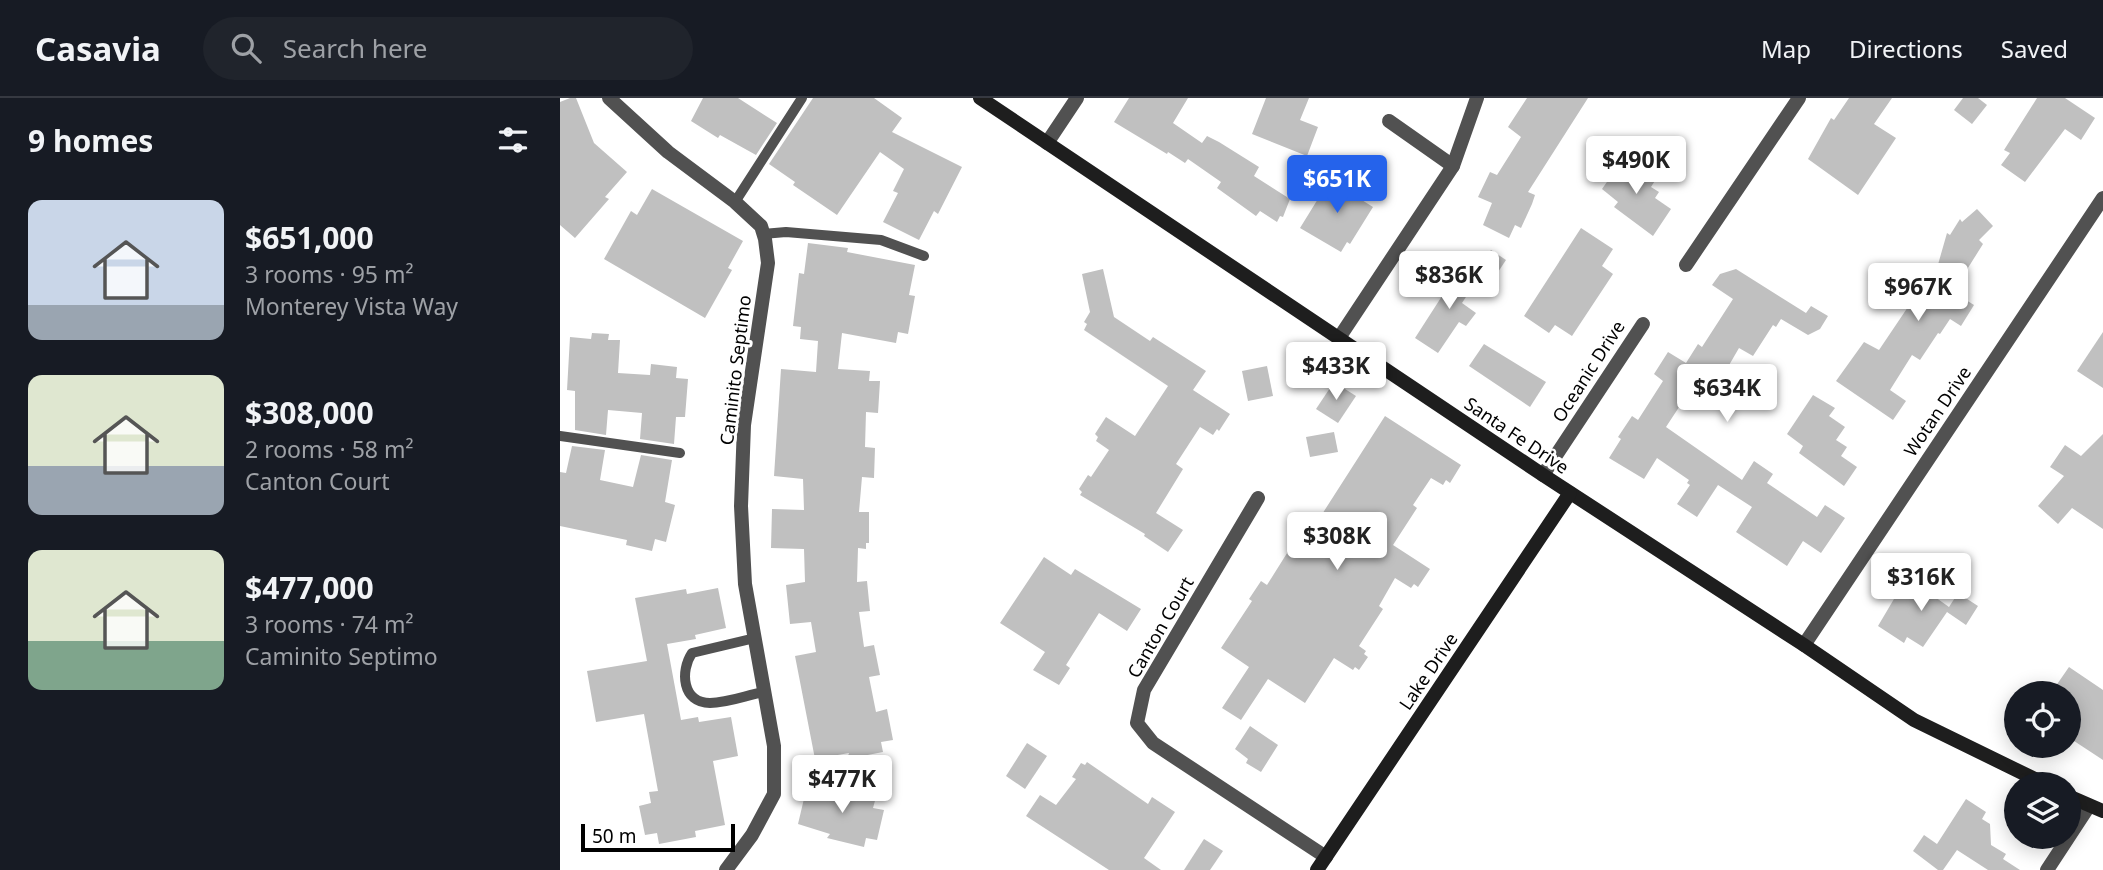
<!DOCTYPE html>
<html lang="en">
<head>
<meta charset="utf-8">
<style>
	:root { --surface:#171b24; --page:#20242c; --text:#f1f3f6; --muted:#9ea1a6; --line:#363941; --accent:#2563eb }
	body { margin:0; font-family:"Noto Sans",sans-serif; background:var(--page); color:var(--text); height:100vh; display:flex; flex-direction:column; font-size:26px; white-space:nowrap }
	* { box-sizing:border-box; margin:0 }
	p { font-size:23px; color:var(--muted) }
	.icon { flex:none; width:38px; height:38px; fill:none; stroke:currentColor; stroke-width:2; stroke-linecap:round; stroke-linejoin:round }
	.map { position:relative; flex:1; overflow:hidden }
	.side { display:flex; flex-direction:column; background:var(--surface); width:560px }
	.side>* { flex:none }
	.buttons { position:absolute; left:1444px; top:583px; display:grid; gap:14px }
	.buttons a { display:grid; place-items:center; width:77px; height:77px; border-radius:50%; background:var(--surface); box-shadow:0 4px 18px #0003; font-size:35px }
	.scale { position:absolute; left:21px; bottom:18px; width:154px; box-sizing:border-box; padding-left:7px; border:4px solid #000; border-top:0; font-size:19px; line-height:24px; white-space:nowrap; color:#000; -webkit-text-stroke:5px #fff; paint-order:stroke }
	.price { position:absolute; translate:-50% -60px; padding:0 16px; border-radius:7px; background:#fff; color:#222; font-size:23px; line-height:46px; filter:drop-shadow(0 2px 4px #0008) }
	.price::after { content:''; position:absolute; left:50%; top:42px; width:21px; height:16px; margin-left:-10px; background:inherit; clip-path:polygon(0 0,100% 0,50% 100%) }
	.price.selected { background:var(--accent); color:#fff }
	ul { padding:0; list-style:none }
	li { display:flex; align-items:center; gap:21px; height:175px; padding:0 28px }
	li span { display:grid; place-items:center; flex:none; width:196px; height:140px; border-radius:14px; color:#555 }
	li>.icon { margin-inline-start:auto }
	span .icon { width:84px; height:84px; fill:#fffc; stroke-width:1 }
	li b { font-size:30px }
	h2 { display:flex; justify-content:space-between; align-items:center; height:84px; padding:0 28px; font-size:30px }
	header { display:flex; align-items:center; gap:42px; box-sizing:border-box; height:98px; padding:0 35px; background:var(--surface); border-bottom:2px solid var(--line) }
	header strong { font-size:33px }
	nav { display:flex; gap:38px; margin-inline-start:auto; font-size:24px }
	.search { width:490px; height:63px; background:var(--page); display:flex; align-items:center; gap:18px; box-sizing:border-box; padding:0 24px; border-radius:38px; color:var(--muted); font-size:26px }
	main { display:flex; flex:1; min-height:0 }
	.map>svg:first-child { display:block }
	.building { fill:#c0c0c0 }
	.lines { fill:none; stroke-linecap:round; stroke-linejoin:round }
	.service { stroke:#515151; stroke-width:10 }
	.minor { stroke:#515151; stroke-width:14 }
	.tertiary { stroke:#515151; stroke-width:14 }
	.secondary { stroke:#1e1e1e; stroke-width:14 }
	.labels { text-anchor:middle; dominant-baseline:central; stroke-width:6; stroke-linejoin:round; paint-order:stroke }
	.street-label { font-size:18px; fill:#000; stroke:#fff }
</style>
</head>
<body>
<header>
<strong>Casavia</strong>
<div class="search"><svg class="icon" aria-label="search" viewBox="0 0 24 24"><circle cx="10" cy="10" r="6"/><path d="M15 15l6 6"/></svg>Search here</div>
<nav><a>Map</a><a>Directions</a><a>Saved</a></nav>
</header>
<main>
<section class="side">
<h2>9 homes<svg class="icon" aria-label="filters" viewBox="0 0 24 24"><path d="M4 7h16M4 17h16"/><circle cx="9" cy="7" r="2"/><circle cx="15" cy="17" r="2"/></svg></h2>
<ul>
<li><span style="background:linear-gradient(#c9d6e8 75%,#9aa5b1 0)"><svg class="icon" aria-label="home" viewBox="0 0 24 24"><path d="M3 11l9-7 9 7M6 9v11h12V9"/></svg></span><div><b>$651,000</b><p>3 rooms · 95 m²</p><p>Monterey Vista Way</p></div></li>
<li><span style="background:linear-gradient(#dfe7d0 65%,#9aa5b1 0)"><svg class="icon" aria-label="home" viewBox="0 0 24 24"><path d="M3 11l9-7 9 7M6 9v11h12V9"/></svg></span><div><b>$308,000</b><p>2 rooms · 58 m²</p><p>Canton Court</p></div></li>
<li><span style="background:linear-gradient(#dfe7d0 65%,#7fa58c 0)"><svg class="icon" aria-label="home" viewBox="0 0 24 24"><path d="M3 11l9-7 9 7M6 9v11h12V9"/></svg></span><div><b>$477,000</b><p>3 rooms · 74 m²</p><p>Caminito Septimo</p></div></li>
</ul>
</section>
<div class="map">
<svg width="1543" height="772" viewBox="0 0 1543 772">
	<rect width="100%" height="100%" fill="#fff"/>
	<g class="building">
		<path d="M10,0H16L34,45L67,74L45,99L49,101L15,140L0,127V4Z"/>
		<path d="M143,0H178L217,25L196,57L160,37L158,40L131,23Z"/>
		<path d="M253,0H314L342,20L332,34L402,69L378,116L374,113L359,142L323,124L338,95L333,93L344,71L320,54L277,117L233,87L235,84L209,66Z"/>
		<path d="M569,0H628L613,25L642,45L647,38L659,44L699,69L694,78L730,101L723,119L720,118L717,124L700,113L696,118L657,90L661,84L628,61L625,65L608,54L607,56L554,24Z"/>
		<path d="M706,0H749L740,22L758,29L747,58L692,36Z"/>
		<path d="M967,0H1028L968,94L975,97L972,106L961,130L955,127L949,140L923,127L932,105L918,99L930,74L937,77L961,39L948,29Z"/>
		<path d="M1289,0H1332L1314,26L1336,40L1298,97L1248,61L1271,20L1274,22Z"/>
		<path d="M1403,0H1418L1427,7L1412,26L1394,12Z"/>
		<path d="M1477,0H1505L1535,20L1521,42L1505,31L1465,84L1441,67L1450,55L1444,52Z"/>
		<path d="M1056,62L1074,74L1080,65L1098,78L1091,89L1099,94L1095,100L1111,111L1093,138L1054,109L1058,104L1042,91L1049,81L1044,79Z"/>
		<path d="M774,75L793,88L789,94L813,109L790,146L787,144L781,154L740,130Z"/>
		<path d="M92,91L183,143L168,170L172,172L145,220L44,161L71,113L77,117Z"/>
		<path d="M1417,111L1433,128L1419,142L1423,146L1406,173L1398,197L1414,207L1401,228L1390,221L1380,236L1378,235L1360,262L1352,257L1330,292L1346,303L1333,322L1276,283L1304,244L1319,252L1352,203L1361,209L1385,173L1377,170L1387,135L1390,137L1400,121L1402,124Z"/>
		<path d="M1021,130L1053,151L1042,168L1053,176L1012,238L995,227L989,235L964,218Z"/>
		<path d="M248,145L288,150L287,154L355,167L349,197L355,198L348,236L338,234L336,245L282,235L278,271L310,273L309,283H320L318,315L306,314L305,349L315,350L314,380L302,379L299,414H309V445H306V451L298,450L297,484L307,483L310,513L299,514L304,549L314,547L320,577L309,579L316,614L327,611L333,642L321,644L323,654L287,661L289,655L255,661L235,558L256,554L251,524L230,526L226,487L245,484L244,451L211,450L212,411L244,412L243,381L214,378L221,271L256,274L258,243L240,241L241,229L233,228L239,175L244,176Z"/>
		<path d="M931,152L946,162L930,186L914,175Z"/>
		<path d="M902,167L919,179L902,205L916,215L906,228L899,224L878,255L855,240Z"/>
		<path d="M543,171L554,219L590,243L593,239L646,273L633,292L670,316L659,333L657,331L653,337L640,329L616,366L623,371L596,415L623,432L608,454L584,438L585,436L520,397L522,394L519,391L528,377L531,379L549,352L536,343L538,339L535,336L546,319L575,338L608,288L524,232L527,226L524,224L530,214L522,176Z"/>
		<path d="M1176,171L1246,215L1251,208L1268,218L1260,231L1248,237L1221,221L1216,229L1213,227L1193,258L1179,250L1154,293L1161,298L1152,312L1140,305L1138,309L1125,300L1106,329L1182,382L1194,363L1213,376L1207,385L1257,419L1265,407L1285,420L1261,455L1243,443L1227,468L1176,434L1192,409L1158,387L1137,419L1117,406L1130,387L1127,385L1129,382L1097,360L1084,381L1049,360L1061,341L1058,339L1072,318L1078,322L1103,283L1094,276L1108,254L1126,265L1138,246L1142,249L1173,201L1152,187L1160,176Z"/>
		<path d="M1543,234V290L1517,273Z"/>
		<path d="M32,235L49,236L48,242H60L58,275L90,277L91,266L117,269L116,280L128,281L125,319H116L114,346L80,341L82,315L48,312L46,337L15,332V293L7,292L10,239L31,241Z"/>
		<path d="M924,246L986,284L970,309L909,268Z"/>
		<path d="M707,268L713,298L688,303L682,273Z"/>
		<path d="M774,284L796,298L778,325L756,311Z"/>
		<path d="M1253,297L1275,310L1269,318L1285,329L1276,342L1287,349L1281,358L1297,369L1284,388L1239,355L1243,348L1227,336Z"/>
		<path d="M825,318L901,367L890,385L886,382L883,387L871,380L853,407L857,410L833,447L870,471L858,489L854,486L851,490L835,480L819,508L823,511L799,548L806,553L804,556L808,559L799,572L795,569L793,572L774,560L745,605L708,581L681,622L662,610L689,569L661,550L692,503L689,501L701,483L707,487L734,444L741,449Z"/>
		<path d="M774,334L778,354L750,359L746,339Z"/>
		<path d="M1543,336V431L1512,410L1498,426L1478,408L1504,378L1490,369L1505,347L1521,358Z"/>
		<path d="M12,348L45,352L40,382L73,389L81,357L112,362L105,404L115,407L106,444L95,441L92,453L66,447L67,442L0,428V374L6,375Z"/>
		<path d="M484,459L511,477L515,471L581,511L567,533L539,515L506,567L510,570L499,587L473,572L485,554L440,525Z"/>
		<path d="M1347,479L1389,509L1398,495L1418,508L1406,527L1387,514L1363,549L1347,539L1344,545L1318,528Z"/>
		<path d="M158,490L166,530L135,537L136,541L107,546L121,622L138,619L139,624L171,619L178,658L153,663L165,727L135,733L136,739L99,746L97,735L85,737L79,708L91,705L89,694L98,693L84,616L36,624L27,573L87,563L75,500L126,491L127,496Z"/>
		<path d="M1509,569L1543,592V662L1508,639V595H1491Z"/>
		<path d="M690,628L718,647L701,674L686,665L688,661L675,651Z"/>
		<path d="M467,645L487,658L465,691L446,678Z"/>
		<path d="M527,664L588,706L592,699L615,714L584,760L601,772H549L466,718L480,697L496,707L516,681L512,679L521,665L525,667Z"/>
		<path d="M247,688L284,696L283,691L316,699L313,710L324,712L317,742L306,740L304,749L267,740L270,736L238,726Z"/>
		<path d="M1406,701L1426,714L1422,721L1430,726L1431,747L1446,756L1443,761L1460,772H1428L1397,752L1383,772H1378L1353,753L1364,737L1377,746Z"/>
		<path d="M644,741L663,753L650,772H624Z"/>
	</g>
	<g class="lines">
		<g class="service">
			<path d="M175,104L242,0"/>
			<path d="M203,136L226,134L321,142L364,158"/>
			<path d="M0,338L120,355"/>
			<path d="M195,540L132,555C120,573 122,605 150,605C168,605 187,597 204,594"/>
		</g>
		<g class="minor">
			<path d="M49,0L108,54L175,104L201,128L205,141L208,165L184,327L181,408L185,486L214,648V696L192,737L166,772"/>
			<path d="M829,23L893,68"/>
			<path d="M1126,167L1239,0"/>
			<path d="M779,240L893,68L917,0"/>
			<path d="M983,377L1083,226"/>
			<path d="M698,400L584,592L577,625L593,645L766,759"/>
			<path d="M1244,547L1543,100"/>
			<path d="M1487,772L1529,708"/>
		</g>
		<path class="tertiary" d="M487,45L517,0"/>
		<g class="secondary">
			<path d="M420,0L983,377L1244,547L1354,622L1485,686"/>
			<path d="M1508,698L1543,713"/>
			<path d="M757,772L1010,395"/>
		</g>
	</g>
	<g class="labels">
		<g class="street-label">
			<text transform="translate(175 272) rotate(-83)">Caminito Septimo</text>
			<text transform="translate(1028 273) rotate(-57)">Oceanic Drive</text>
			<text transform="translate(1377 313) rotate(-56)">Wotan Drive</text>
			<text transform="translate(957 337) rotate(34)">Santa Fe Drive</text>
			<text transform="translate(600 529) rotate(-60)">Canton Court</text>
			<text transform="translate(868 573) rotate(-56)">Lake Drive</text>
		</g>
	</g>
</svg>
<div class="buttons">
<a><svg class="icon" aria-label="locate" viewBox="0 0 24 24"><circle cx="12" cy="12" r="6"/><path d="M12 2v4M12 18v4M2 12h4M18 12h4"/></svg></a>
<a><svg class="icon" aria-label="layers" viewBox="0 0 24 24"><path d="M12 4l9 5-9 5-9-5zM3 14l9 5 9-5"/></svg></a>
</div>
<div class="scale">50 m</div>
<b class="price" style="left:1076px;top:98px">$490K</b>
<b class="price selected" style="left:777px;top:117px">$651K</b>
<b class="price" style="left:889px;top:213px">$836K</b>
<b class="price" style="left:1358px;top:225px">$967K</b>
<b class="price" style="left:776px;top:304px">$433K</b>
<b class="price" style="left:1167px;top:326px">$634K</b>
<b class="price" style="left:777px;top:474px">$308K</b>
<b class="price" style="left:1361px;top:515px">$316K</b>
<b class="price" style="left:282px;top:717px">$477K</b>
</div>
</main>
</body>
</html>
